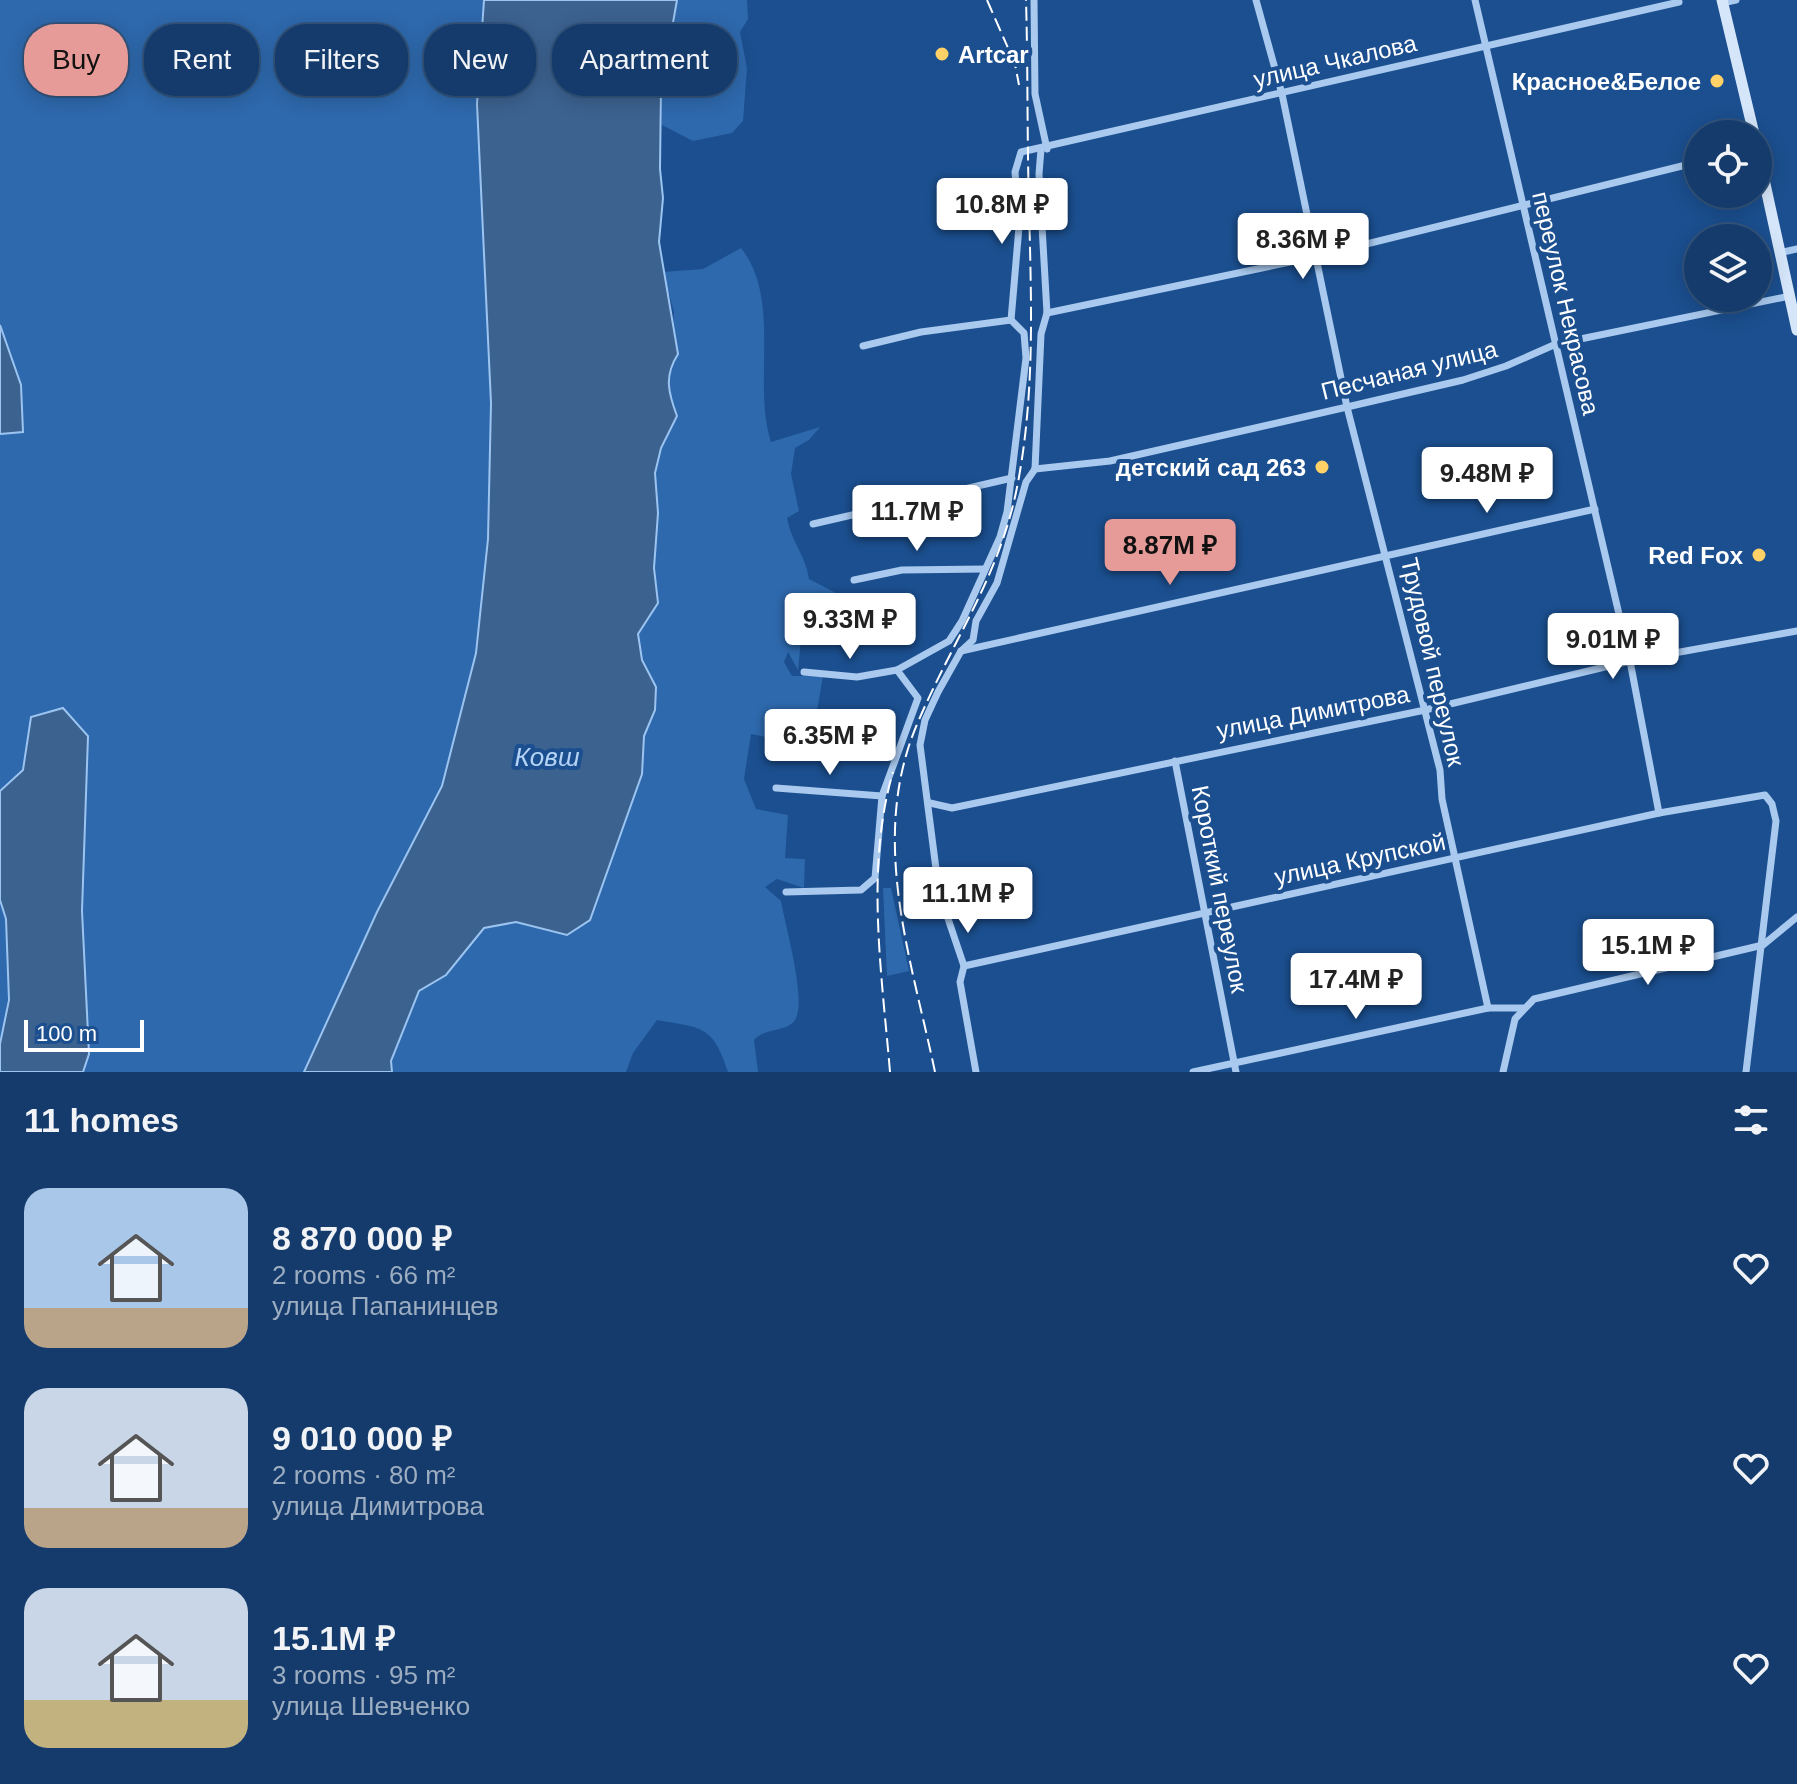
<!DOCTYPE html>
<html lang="en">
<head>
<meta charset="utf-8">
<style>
	:root { --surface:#143b6b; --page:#1d4271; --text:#f1f3f6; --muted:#9dadc1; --line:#33557e; --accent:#e69b98 }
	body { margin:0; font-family:Arial,sans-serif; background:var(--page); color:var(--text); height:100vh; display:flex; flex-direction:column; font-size:30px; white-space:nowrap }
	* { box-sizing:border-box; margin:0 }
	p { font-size:26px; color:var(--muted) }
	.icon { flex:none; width:44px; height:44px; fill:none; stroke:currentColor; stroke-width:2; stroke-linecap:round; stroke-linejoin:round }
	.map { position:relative; height:1072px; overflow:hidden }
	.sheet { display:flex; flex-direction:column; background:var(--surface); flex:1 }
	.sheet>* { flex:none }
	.guide { position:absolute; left:24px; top:24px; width:800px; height:72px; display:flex; gap:16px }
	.fabs { position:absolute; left:1684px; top:120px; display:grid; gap:16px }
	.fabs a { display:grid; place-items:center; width:88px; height:88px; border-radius:50%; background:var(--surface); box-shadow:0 4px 20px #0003,0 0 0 2px var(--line); font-size:40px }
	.scale { position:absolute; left:24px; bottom:20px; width:120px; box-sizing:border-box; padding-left:8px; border:4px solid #fff; border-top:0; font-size:22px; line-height:28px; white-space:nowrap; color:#fff; -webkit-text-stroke:6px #1b4f8f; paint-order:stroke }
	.price { position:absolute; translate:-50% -68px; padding:0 18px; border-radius:8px; background:#fff; color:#222; font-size:26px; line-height:52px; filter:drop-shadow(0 2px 4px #0008) }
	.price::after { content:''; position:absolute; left:50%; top:48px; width:24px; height:18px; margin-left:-12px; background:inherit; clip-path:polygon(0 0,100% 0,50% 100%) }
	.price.selected { background:var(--accent); color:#111 }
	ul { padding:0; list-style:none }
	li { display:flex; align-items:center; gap:24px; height:200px; padding:0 24px }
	li span { display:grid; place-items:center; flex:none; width:224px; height:160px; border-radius:24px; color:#555 }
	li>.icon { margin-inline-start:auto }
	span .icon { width:96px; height:96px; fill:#fffc; stroke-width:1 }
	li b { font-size:34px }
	h2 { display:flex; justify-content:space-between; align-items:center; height:96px; padding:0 24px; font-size:34px }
	.tag { padding:0 28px; border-radius:32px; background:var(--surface); box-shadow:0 4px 20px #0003,0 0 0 2px var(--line); font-size:28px; line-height:72px }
	.tag.selected { background:var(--accent); color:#111 }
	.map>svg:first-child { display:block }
	.green { fill:#2e69ad }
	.water { fill:#3c6290; stroke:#9cc4f0; stroke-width:2 }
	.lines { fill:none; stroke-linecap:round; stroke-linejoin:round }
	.street { stroke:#a9c9ee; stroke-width:7 }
	.secondary { stroke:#d6e6fa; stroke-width:11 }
	.rail { stroke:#fff; stroke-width:2; stroke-dasharray:14 6; stroke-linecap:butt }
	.poi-dot { fill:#ffd166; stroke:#1b4f8f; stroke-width:3 }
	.labels { text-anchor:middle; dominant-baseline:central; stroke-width:8; stroke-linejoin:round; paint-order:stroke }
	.poi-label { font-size:24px; font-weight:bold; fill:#fff; stroke:#1b4f8f; text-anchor:end }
	.street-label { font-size:24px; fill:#fff; stroke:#1b4f8f }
	.water-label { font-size:26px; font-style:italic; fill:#b5d3f5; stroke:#1b4f8f }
</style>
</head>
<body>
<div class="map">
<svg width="1797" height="1072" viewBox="0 0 1797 1072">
	<rect width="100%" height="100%" fill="#1b4f8f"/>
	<g class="green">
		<path d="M0,0H484L477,104L491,403L488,539L476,653L442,786L377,912L304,1072H83L89,1053L82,911L31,717L23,770L0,791V434L23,431L21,385L0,325Z"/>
		<path d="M677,0H747L748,19L740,32L747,68L743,121L732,133L693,141L662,125L661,88L672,61L671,34Z"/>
		<path d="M741,248C782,299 752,383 771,442L820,427L809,440L795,448L791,474L799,511L787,518C792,544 805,553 809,579L836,593L851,625L842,633L801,639L798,670L788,652L784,662L792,676H823L811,746L751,734L744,779L756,809L788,815L785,858L805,859L804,888L777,879L765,887L781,901C785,924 806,998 796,1018C789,1033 765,1027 754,1040L758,1072H728C713,1025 702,1028 657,1020L633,1053L626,1072H392L391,1061L419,991L446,975L484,928L516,922L567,935L618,834L642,774L644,736L655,710L656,687L642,660L638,634L658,603L654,568L658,513L655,474L661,448L676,416L667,392L674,312L663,272L703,269Z"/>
		<path d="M883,888H891L909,971L887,976Z"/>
		<path d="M0,900C16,946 10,999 0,1044Z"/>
	</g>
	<g class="water">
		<path d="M484,0H677L671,34L672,61L661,88L660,169L663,198L659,242L678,354C664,376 668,392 677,416L661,448L655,473L658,513L654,568L658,603L638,634L642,660L656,687L655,710L644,736L642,774L590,920L567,935L516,922L484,928L446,975L419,991L391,1061L392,1072H304L377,912L442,786L476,653L488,539L491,403L477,104Z"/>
		<path d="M0,325L21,385L23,432L0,434Z"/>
		<path d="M63,708L88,736L82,911L89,1054L83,1072H0V1044L9,1000L6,919L0,900V791L23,770L31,717Z"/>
	</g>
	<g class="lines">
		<g class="street">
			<path d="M1034,0L1035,94L1047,149"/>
			<path d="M1256,0L1282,94L1347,407L1440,770L1442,799L1488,1008"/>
			<path d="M1475,0L1630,661L1659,813"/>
			<path d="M1722,3L1736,0"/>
			<path d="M1779,253L1797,249"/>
			<path d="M1047,313L1314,257L1698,162"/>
			<path d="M1011,320L1019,227L1015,172L1021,152L1679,2"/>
			<path d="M863,346L921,332L1011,320"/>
			<path d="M1035,469L1110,461L1347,407L1463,380L1506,366L1556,344L1790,296"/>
			<path d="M1035,469L1041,334L1047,313L1039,174L1041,149"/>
			<path d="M813,524L1012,478"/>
			<path d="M854,580L902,570L984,569"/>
			<path d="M961,651L1595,509"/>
			<path d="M804,672L857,677L897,670"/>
			<path d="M1175,761L1236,1072"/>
			<path d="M776,788L882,796"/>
			<path d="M930,803L952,808L1425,710L1630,661L1797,631"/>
			<path d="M786,892L861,890L875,878L882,796L918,698L897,670L949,641L962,621L1000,537L1007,512L1026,358L1024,333L1011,320"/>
			<path d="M964,966L1659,813L1765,795L1772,804L1776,821L1746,1072"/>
			<path d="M976,1072L960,982L964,966L939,892L920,745L925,720L938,692L961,651L973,640L976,621L997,583L1026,482L1035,469"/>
			<path d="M1193,1072L1488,1008H1523"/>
			<path d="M1503,1072L1515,1019L1534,999L1763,945L1797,917"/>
		</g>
		<g class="secondary">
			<path d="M1722,0L1754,134"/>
			<path d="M1758,152L1797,330"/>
		</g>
		<g class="rail">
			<path d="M987,0L1015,64L1019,85"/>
			<path d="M890,1072C882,975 865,867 893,772"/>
			<path d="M935,1072C911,957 868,837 918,722C956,633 1004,571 1020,471C1035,383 1031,295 1029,206C1027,137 1028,69 1026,0"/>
		</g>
	</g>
	<g class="poi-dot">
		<circle cx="942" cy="54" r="8"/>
		<circle cx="1717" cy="81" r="8"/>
		<circle cx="1322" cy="467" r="8"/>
		<circle cx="1759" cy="555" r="8"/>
	</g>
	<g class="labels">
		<g class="poi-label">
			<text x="958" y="54" text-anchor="start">Artcar</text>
			<text x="1701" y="81">Красное&amp;Белое</text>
			<text x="1306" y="467">детский сад 263</text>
			<text x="1743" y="555">Red Fox</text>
		</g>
		<g class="street-label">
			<text transform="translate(1335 61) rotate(-13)">улица Чкалова</text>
			<text transform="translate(1566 303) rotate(77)">переулок Некрасова</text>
			<text transform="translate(1409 370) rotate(-14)">Песчаная улица</text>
			<text transform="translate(1433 662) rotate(77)">Трудовой переулок</text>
			<text transform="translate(1313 712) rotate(-11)">улица Димитрова</text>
			<text transform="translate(1360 859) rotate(-12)">улица Крупской</text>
			<text transform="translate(1220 889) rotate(79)">Короткий переулок</text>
		</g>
		<g class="water-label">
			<text x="547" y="757">Ковш</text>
		</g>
	</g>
</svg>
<div class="fabs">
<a><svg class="icon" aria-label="locate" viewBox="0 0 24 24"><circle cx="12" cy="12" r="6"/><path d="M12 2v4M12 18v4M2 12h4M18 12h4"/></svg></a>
<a><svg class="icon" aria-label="layers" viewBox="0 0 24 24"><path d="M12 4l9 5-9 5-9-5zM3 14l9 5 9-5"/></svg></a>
</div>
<div class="scale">100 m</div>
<b class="price" style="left:1002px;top:246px">10.8M ₽</b>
<b class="price" style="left:1303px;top:281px">8.36M ₽</b>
<b class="price" style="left:1487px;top:515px">9.48M ₽</b>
<b class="price" style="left:917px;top:553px">11.7M ₽</b>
<b class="price selected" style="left:1170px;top:587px">8.87M ₽</b>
<b class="price" style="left:850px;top:661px">9.33M ₽</b>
<b class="price" style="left:1613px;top:681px">9.01M ₽</b>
<b class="price" style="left:830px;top:777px">6.35M ₽</b>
<b class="price" style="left:968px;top:935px">11.1M ₽</b>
<b class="price" style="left:1648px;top:987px">15.1M ₽</b>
<b class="price" style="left:1356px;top:1021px">17.4M ₽</b>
<div class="guide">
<a class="tag selected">Buy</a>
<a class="tag">Rent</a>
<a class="tag">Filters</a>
<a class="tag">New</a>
<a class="tag">Apartment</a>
</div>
</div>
<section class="sheet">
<h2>11 homes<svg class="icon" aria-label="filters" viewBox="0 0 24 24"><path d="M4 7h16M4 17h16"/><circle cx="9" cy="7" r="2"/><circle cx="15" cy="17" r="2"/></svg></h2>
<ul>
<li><span style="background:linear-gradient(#a9c7e8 75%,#b9a48a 0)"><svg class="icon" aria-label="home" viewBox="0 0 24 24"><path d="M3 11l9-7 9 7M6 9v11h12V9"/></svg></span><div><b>8 870 000 ₽</b><p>2 rooms · 66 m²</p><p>улица Папанинцев</p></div><svg class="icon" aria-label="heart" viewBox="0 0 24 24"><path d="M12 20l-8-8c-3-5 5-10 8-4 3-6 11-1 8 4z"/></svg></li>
<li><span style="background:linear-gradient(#c9d6e8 75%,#b9a48a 0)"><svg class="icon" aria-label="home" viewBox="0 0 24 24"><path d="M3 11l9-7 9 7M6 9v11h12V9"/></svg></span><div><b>9 010 000 ₽</b><p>2 rooms · 80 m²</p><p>улица Димитрова</p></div><svg class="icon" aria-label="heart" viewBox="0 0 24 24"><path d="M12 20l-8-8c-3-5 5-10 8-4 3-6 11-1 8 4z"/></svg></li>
<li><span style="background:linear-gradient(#c9d6e8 70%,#c2b280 0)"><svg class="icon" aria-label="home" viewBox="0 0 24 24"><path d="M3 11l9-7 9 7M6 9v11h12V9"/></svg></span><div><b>15.1M ₽</b><p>3 rooms · 95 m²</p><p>улица Шевченко</p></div><svg class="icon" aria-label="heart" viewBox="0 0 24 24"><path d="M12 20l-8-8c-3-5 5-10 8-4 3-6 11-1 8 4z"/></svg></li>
</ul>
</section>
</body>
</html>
